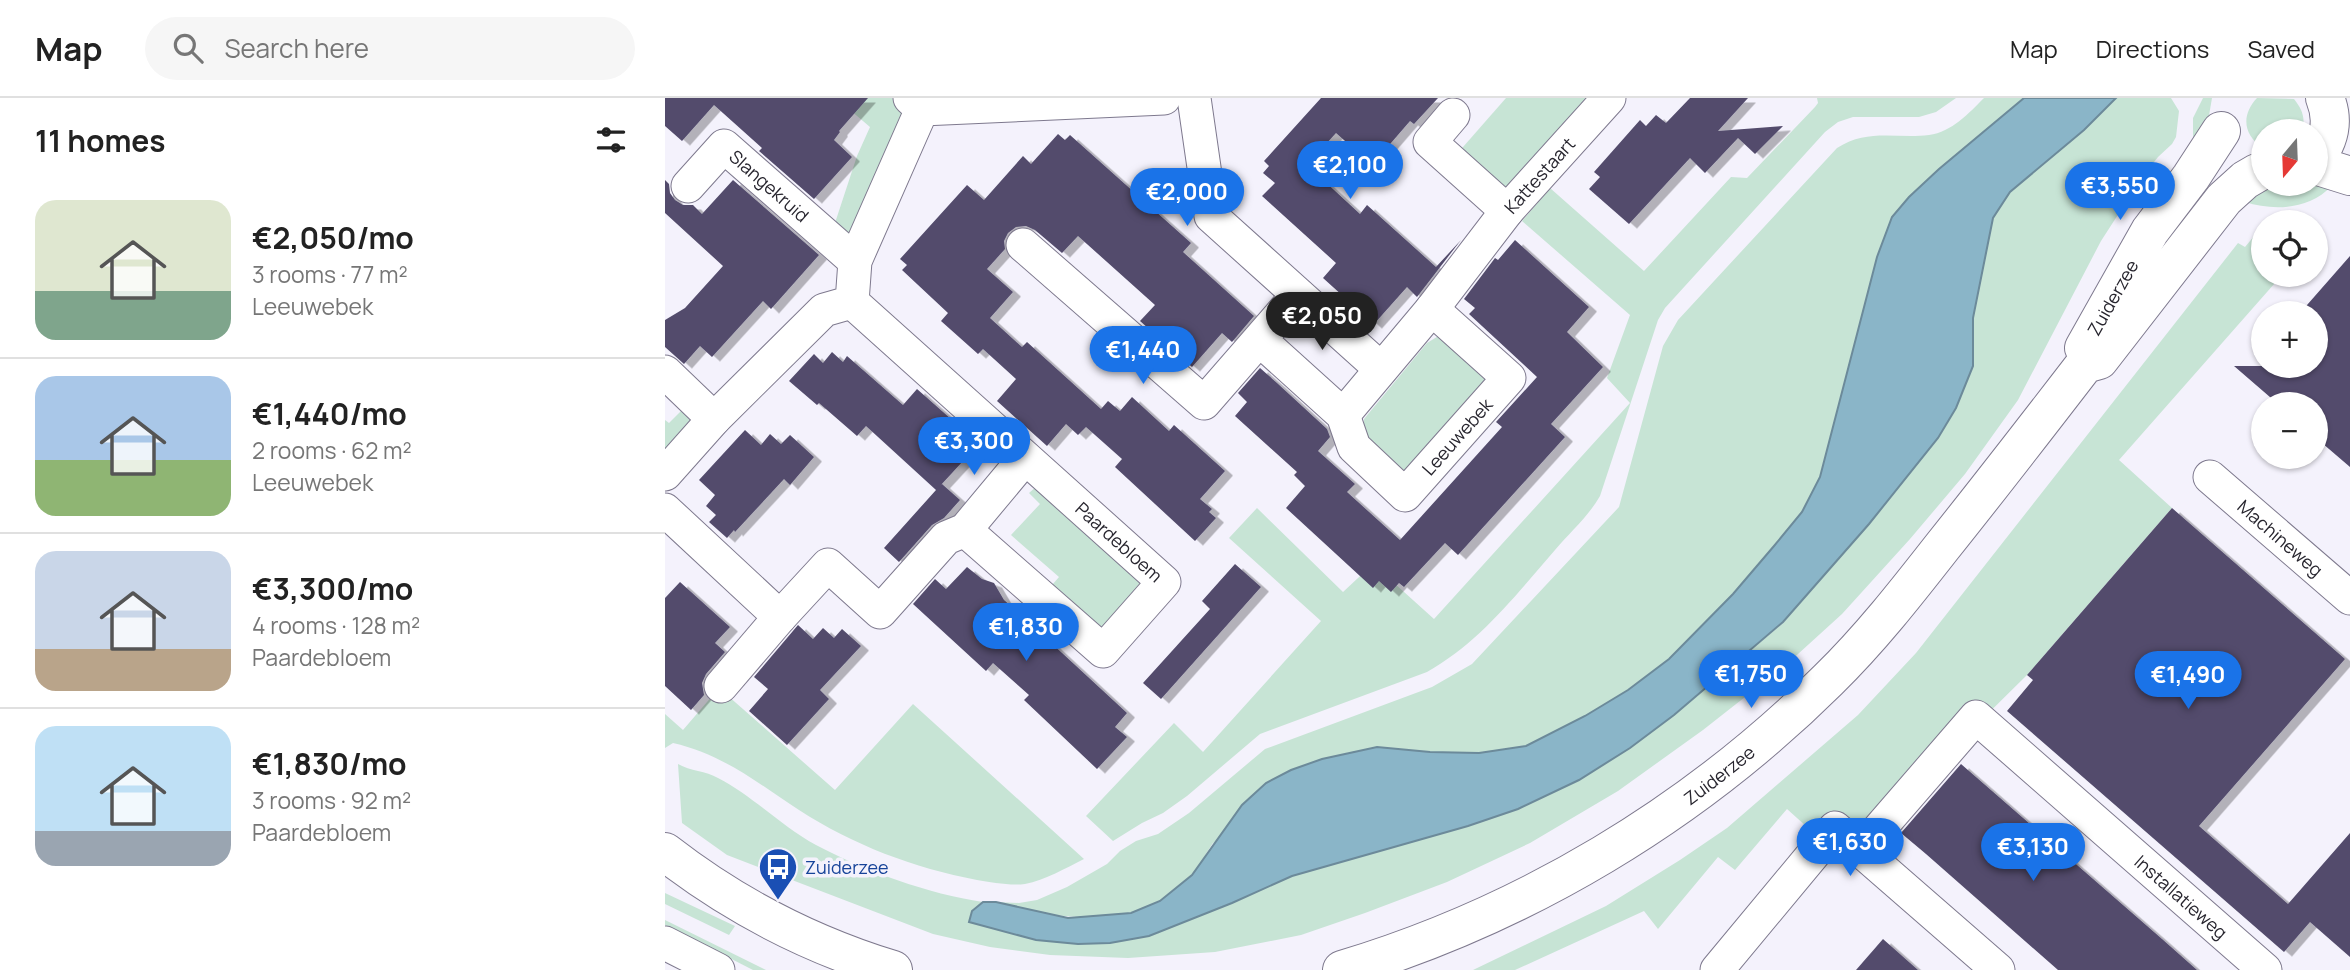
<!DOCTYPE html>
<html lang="en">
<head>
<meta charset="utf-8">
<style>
	:root { --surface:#fff; --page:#f6f6f6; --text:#222; --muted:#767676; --line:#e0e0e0; --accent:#1a73e8 }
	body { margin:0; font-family:Manrope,sans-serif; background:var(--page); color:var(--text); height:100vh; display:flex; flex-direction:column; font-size:26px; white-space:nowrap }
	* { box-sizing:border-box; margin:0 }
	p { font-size:23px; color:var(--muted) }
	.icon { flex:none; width:38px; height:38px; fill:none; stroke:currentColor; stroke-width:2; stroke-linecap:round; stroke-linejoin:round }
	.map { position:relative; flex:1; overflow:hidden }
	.side { display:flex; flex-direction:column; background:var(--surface); width:665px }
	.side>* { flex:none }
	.needle { width:46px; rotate:199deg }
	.buttons { position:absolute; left:1586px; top:21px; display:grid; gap:14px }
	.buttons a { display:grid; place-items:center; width:77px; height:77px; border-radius:50%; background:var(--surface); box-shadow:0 2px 5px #0004; font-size:35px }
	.price { position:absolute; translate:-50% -60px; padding:0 16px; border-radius:24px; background:var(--accent); color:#fff; font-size:23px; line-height:46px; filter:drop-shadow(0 2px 4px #0008) }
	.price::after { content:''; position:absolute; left:50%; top:42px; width:21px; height:16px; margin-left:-10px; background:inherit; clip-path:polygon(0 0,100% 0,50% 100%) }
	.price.current { background:#222; color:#fff }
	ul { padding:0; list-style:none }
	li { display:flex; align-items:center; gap:21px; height:175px; padding:0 35px }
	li+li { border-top:2px solid var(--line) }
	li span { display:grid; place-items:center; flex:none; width:196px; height:140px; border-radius:21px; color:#555 }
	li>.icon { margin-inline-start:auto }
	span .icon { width:84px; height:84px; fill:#fffc; stroke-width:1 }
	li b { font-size:30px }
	h2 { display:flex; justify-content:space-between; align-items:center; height:84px; padding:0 35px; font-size:30px }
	header { display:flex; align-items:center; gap:42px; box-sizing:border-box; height:98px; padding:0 35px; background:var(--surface); border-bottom:2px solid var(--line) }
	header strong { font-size:33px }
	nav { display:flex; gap:38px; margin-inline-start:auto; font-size:24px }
	.search { width:490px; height:63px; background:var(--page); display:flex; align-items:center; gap:18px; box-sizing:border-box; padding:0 24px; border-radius:38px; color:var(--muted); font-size:26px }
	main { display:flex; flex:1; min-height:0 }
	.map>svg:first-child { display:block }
	.green { fill:#c7e4d5 }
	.water { fill:#8ab5c8; stroke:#6c8a9a; stroke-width:2 }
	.building { fill:#534c6c; filter:url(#shadow) }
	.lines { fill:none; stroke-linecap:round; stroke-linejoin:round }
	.street-casing { stroke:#7e798e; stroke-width:35 }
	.secondary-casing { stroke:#7e798e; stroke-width:40 }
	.street { stroke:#fff; stroke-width:33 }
	.secondary { stroke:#fff; stroke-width:38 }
	.labels { text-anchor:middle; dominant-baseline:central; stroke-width:7; stroke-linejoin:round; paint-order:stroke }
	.street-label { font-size:18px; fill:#27252e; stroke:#f4f2fc }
	.transit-label { font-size:18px; fill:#164399; stroke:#f4f2fc; text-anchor:start }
</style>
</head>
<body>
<header>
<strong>Map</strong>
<div class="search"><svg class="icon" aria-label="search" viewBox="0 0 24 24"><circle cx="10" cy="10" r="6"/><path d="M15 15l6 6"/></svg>Search here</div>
<nav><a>Map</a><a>Directions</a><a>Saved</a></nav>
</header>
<main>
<section class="side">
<h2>11 homes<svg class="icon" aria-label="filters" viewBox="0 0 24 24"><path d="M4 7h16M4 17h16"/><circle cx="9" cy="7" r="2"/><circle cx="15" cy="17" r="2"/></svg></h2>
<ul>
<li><span style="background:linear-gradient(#dfe7d0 65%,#7fa58c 0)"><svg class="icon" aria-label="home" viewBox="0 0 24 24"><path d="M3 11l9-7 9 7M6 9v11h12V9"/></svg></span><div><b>€2,050/mo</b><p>3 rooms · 77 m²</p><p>Leeuwebek</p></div></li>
<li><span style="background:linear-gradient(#a9c7e8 60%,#8fb573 0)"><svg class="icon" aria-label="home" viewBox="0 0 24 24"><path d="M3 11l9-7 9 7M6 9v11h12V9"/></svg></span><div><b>€1,440/mo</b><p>2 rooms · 62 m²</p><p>Leeuwebek</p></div></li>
<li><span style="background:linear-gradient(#c9d6e8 70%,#b9a48a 0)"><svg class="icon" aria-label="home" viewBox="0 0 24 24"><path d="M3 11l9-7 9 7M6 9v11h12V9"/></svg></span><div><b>€3,300/mo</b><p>4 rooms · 128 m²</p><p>Paardebloem</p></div></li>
<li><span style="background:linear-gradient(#bfe0f5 75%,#9aa5b1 0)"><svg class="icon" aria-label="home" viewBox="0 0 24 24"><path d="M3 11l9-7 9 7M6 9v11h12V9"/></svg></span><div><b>€1,830/mo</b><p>3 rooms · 92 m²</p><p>Paardebloem</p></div></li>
</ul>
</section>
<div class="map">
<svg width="1685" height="872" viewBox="0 0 1685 872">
	<defs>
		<filter id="shadow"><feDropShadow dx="8" dy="4.5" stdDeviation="0" flood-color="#0004"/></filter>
	</defs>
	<rect width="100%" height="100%" fill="#f4f2fc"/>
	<g class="green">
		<path d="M171,0H227L237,12V26L184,137L169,128L192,58L205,29Z"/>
		<path d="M841,0H927L838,96L791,57Z"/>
		<path d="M1152,0H1291L1271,14L1254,19H1188L1173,24L1160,34L1000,210L993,222L935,398C923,419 905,434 890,452C851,497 814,545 762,574L595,636L522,698L498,715L477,725L448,743L421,718L509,625L538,654L656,523L564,440L592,410L678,494L708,466L769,521L965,305L942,280L965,217L857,123L885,90L979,173L1066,79L1082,80L1150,9L1153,5Z"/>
		<path d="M1319,0H1359L1274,71L1244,99L1227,119L1212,159L1155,379L1137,414L1109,448L1068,496L1004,561L963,592L920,618L861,648L814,655L765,654L548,745C541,755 535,767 527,777C477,835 396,822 331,804L354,805L372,802L402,789L442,766L455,753L471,743L493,736L524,715L600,651L767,589L807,566L954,409L998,248L1013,222L1172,50C1203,30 1231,41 1264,37C1287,34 1304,15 1319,0Z"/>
		<path d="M1451,0H1506L1514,13L1511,39L1507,46L1493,59L1478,78L1436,143L1353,302L1300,376L1245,441L1177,516L1122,566L1038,632L953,693L865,745L782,784L700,815L636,837L550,854L463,860L385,857L325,849L268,836L62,757L17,725L13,666C25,673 41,673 53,680C88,698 116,728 151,747C200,773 264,796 318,804L307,813L484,838L567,805L627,778L803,728L853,711L965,649L1009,617L1118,525L1273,341L1291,310L1308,268V220L1328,120L1345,94L1419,32Z"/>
		<path d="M1538,0H1547L1541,35L1528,48V20Z"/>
		<path d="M1592,0L1629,1C1637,11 1641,20 1637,33H1598V50C1578,37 1576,17 1592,0Z"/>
		<path d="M1637,86L1666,88C1645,112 1608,113 1580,104L1596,91L1624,90Z"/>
		<path d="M1595,131H1598V177H1617L1454,362L1507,410L1362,577L1189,748L1152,738L1122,711L1070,772L1053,759L993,831L979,813L850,872H808L941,808L1015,762L1062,730L1193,617L1251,555L1573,145L1580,149Z"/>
		<path d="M780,234L827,278L739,382L698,344L699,321L762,245Z"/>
		<path d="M20,309L26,314V323L0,359V322L4,325Z"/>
		<path d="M372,388L480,484L439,530L431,529L380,495L394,479L346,437L375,406L364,395Z"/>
		<path d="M54,590L170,692L248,606L419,761C401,770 380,782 360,786C345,788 326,784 312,782C249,770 188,747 134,712C93,685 57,656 8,645L0,650V616L18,632Z"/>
		<path d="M0,795L70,828L64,837L0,806Z"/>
		<path d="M0,822L101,872H88L0,827Z"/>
	</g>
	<path class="water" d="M1359,0H1451L1419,32L1345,94L1328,120L1308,220V268L1291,310L1273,340L1204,426L1118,524L1009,617L965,650L914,682L853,711L803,728L627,778L567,805L484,838L445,845L413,846L371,842L304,824L307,813L318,804H331L403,820L466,815L495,803L527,777L577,707L601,685L626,672L657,661L712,649L765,654L814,655L861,648L920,618L963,592L1004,561L1068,496L1109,448L1137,414L1155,379L1212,159L1227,119L1244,99L1274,71Z"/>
	<g class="building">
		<path d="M0,0H203L174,33L175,34L169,42L187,59L149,101L94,53L97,50L49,7L17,43L0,28Z"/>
		<path d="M656,0H773L749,26L745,23L713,60L703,52L697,58L671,35L642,67L695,116L702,107L771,169L796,142L752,199L742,189L709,226L658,180L671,165L597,98L610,85L598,75L604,68L599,63Z"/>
		<path d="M1025,0H1083L1053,33L1118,28L1090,56L1073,40L1040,75L1025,60L964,126L924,91L935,79L929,74L975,22L981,28L991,17L1001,25Z"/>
		<path d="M393,36L400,42L405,37L526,145L518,154L589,218L567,244L557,235L527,269L475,223L490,207L413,138L397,155L370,132L361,128L351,129L343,135L339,143L340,151L322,171L348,194L325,220L357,249L362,244L436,311L443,303L455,313L467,299L504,333L509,327L560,373L535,401L547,411L544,414L551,420L530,443L450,369L457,361L421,329L413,337L401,326L382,348L332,303L351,281L318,251L313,256L276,223L283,215L237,172L242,167L235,161L302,87L319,102L358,58L366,66Z"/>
		<path d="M0,82L4,86L5,95L10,102L18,107H28L37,116L68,82L154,157L106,211L98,203L47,259L35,248L19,266L0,249V222L20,210L58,168L0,115Z"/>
		<path d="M850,142L924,209L902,234L938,269L886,326L900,339L793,457L780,445L739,489L734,485L726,494L714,483L708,490L621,410L640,388L629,377L632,374L570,318L582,304L573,295L595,270L612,285L662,331L665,339L653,353L690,386L682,394L735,442L837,329L831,324L872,279L804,216L810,210L799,201L830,160L833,162Z"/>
		<path d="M1685,158V369L1650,339V306H1613L1569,268H1650V215H1635Z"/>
		<path d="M167,254L178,264L182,258L238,307L252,291L303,336L288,353L299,362L275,388L277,386L295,402L279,420L267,427L234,464L219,450L271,392L201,328L192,338L154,305L152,307L124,283L149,256L158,265Z"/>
		<path d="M80,332L96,347L105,336L116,346L125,337L149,359L125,387L119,381L70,434L69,432L62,440L44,424L51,417L41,408L50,397L34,382Z"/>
		<path d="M1507,410L1680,561L1534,728L1623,806L1685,735V859L1645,824L1619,854L1342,613L1368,582L1362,577Z"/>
		<path d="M570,466L596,489L496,601L478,585L545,511L537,503Z"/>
		<path d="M302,469L317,481L329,485L339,502L346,508L344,510L383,542L462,615L450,629L462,639L432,671L359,602L364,597L328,565L321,573L248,506L270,481L281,491Z"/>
		<path d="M15,484L65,529L50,545L60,554L41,576L37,585L39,597L26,612L0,588V500Z"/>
		<path d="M133,527L148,541L158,530L169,540L177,531L196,548L155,592L164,601L122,647L84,613L103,591L89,579Z"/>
		<path d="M1296,666L1497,841L1532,872H1393L1261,756L1236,735Z"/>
		<path d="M1218,841L1253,872H1191Z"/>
	</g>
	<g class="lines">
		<g class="street-casing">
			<g id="street">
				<path d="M245,0L257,11L499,0"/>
				<path d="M529,0L546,118L716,271"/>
				<path id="s1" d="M788,17L765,44L842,113L944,0"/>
				<path id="s2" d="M23,88L59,48L190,163"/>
				<path d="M358,147L539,305L633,197"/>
				<path id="s3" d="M187,204L499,484L438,553L300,432"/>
				<path id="s4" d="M595,242L678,317L689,349L740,397L844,280L767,211"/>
				<path d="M0,274L49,321"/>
				<path d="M678,317L767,211L842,113"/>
				<path d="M0,376L49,321L159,212L187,204L190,163L257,11"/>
				<path id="s5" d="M1545,379L1685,500"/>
				<path d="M0,412L115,519L163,467L215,514L281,440L300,432L360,360"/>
				<path d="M56,588L115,519"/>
				<path id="s6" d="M1195,753L1311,619L1600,872"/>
				<path d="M0,845L53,872"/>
				<path d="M1052,872L1170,730L1333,872"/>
			</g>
		</g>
		<g class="secondary-casing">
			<g id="secondary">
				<path d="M1650,61C1665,42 1669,22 1660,0"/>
				<path d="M1650,67L1685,78"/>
				<path id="s7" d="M1419,250L1485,133L1526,79L1556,33"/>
				<path d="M0,754C67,806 146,847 228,872"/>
				<path id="s8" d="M677,872C860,817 1028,716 1163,582C1205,541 1241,495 1277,449C1325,389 1373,327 1420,266L1434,262L1559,101L1580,82L1592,75"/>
			</g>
		</g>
		<use href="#street" class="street"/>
		<use href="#secondary" class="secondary"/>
	</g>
	<defs>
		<g id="bus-pin" transform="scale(2.0125)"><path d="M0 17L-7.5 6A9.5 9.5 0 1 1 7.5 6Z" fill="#1a4fb4" stroke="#f4f2fc"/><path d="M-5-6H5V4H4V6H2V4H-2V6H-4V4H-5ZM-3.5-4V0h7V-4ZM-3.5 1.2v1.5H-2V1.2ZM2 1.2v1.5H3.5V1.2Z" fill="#fff"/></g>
	</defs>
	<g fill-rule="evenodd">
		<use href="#bus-pin" x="113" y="769"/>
	</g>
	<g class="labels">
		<g class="street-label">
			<text stroke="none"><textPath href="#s1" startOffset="187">Kattestaart</textPath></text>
			<text stroke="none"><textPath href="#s2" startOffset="114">Slangekruid</textPath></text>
			<text stroke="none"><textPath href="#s7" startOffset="58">Zuiderzee</textPath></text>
			<text stroke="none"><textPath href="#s4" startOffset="294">Leeuwebek</textPath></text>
			<text stroke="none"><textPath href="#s5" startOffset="93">Machineweg</textPath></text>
			<text stroke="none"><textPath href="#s3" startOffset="359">Paardebloem</textPath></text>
			<text stroke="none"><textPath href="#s8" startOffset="427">Zuiderzee</textPath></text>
			<text stroke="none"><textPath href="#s6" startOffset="450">Installatieweg</textPath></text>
		</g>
		<g class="transit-label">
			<text x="140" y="769">Zuiderzee</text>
		</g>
	</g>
</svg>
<div class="buttons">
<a><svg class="needle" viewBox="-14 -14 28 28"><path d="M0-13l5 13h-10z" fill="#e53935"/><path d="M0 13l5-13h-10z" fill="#767676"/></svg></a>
<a><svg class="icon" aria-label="locate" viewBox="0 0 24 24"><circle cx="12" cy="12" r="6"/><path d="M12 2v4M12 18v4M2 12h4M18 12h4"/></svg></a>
<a>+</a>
<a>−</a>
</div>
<b class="price" style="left:685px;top:103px">€2,100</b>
<b class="price" style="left:1455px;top:124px">€3,550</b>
<b class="price" style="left:522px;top:130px">€2,000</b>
<b class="price current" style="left:657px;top:254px">€2,050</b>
<b class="price" style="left:478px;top:288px">€1,440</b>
<b class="price" style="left:309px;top:379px">€3,300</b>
<b class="price" style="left:361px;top:565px">€1,830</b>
<b class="price" style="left:1086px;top:612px">€1,750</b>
<b class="price" style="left:1523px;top:613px">€1,490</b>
<b class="price" style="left:1185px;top:780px">€1,630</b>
<b class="price" style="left:1368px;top:785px">€3,130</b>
</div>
</main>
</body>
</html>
